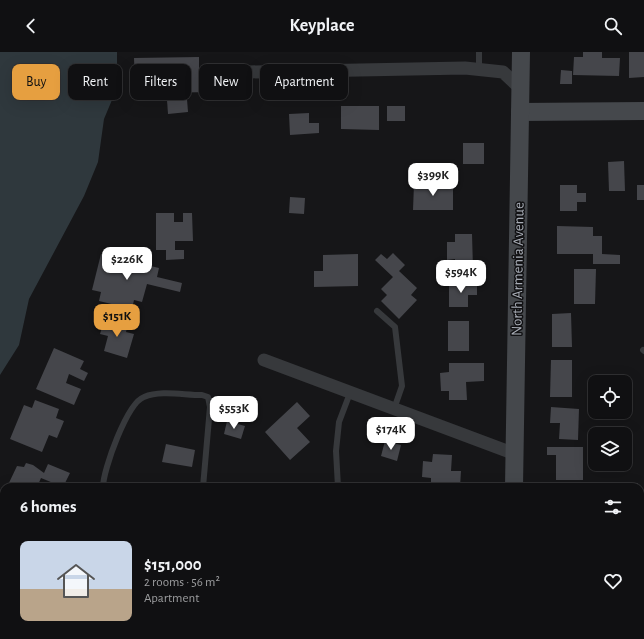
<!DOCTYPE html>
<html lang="en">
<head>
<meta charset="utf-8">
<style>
	:root { --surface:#101012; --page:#1e1e20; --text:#f1f3f6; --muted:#9c9d9f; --line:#303032; --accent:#e69f40 }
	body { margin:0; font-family:"Alegreya Sans",sans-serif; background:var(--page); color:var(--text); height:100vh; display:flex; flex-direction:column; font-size:15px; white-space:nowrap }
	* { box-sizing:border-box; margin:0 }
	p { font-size:13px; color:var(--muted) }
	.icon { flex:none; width:22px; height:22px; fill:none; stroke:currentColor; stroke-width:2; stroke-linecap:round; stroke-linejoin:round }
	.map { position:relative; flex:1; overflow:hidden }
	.panel { position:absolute; left:0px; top:431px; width:644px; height:156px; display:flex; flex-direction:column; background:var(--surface); border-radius:12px 12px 0 0; box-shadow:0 4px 16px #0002,0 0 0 1px var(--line) }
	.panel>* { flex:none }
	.hud { position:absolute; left:12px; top:12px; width:400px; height:36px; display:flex; gap:8px }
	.controls { position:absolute; left:588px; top:323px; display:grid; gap:8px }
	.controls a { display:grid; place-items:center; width:44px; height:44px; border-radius:8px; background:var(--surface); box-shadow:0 4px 16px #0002,0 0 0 1px var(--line); font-size:20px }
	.price { position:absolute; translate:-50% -34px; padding:0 9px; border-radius:8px; background:#fff; color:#222; font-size:13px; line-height:26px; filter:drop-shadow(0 1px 2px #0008) }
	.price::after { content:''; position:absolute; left:50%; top:24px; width:12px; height:9px; margin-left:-6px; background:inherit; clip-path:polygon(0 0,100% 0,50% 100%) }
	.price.selected { background:var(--accent); color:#111 }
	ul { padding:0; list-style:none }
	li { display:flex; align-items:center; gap:12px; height:100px; padding:0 20px }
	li+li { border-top:1px solid var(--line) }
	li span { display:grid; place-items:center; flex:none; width:112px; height:80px; border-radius:8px; color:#555 }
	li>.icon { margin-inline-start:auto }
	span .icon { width:48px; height:48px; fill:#fffc; stroke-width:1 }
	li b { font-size:17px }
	h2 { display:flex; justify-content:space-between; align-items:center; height:48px; padding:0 20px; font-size:17px }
	.tag { padding:0 14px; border-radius:8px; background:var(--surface); box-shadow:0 4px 16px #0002,0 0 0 1px var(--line); font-size:14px; line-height:36px }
	.tag.selected { background:var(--accent); color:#111 }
	header { display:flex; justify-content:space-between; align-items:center; height:52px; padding:0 20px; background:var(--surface); font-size:18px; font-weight:600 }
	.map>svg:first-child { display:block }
	.water { fill:#2f383d }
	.building { fill:#45464b }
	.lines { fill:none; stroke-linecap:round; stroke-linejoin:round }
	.lane { stroke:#37393c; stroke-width:6 }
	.street { stroke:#37393c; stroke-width:13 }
	.secondary { stroke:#45484c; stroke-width:18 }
	.labels { text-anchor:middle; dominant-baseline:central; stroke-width:3; stroke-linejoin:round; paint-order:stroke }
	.street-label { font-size:15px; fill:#a9aeb7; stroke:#111113 }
</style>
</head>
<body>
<header><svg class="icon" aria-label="back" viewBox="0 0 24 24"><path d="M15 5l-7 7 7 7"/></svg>Keyplace<svg class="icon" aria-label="search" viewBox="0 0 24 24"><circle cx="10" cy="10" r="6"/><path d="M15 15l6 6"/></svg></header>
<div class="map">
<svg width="644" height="587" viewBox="0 0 644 587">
	<rect width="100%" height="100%" fill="#161618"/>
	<path class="water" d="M0,0H117V36L104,67L98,110L84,144L29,247L19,293L0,323Z"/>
	<g class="building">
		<path d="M583,0H602V6H620L619,24L573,23L574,5H583Z"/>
		<path d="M629,0H644V25L629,26Z"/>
		<path d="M199,5V23L218,22V40L144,41V32H135L134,6Z"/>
		<path d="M561,18L572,19V32H560Z"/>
		<path d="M187,47L188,60L168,62L167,48Z"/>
		<path d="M341,54H379V78L341,77Z"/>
		<rect x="387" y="54" width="18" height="15"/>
		<path d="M309,61V71H319V81L290,83L289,62Z"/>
		<rect x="463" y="91" width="21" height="21"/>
		<path d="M624,109L625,139H609L608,110Z"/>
		<path d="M414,132H453V158H413Z"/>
		<path d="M560,133H577V141H586V150H577V159H560Z"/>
		<rect x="637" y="133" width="7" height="15"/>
		<path d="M290,145L305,146L304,162L289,161Z"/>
		<path d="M156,161H174V170H183V161H192L193,189H175V198H184V207L166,208V198H156Z"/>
		<path d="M557,174L593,175V184H602V202L620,203V212H593V202H557Z"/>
		<path d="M455,182H472L473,216H455V207L447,208V190H455Z"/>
		<path d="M393,201L405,213L399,219L417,236L411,243L417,248L399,267L381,249L387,243L381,237L393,225L375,208L381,202L387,207Z"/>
		<path d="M101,202L159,216L157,225L182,231L180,240L147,232L142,250L134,248L132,257L99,249L101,240L92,238Z"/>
		<path d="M358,202V234L314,235V219H323V203Z"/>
		<path d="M574,217H596L595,252H574Z"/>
		<path d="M449,232H477V243H468V255H449Z"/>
		<path d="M571,261L572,295H552V262Z"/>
		<path d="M105,266L128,272L126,280L134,282L127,306L104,299L108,284L100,282Z"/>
		<rect x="448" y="269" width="21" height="30"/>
		<path d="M54,296L84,309L80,317L88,321L84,329L69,322L66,331L81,337L74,353L36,337Z"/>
		<path d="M551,308H572V345H550Z"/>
		<path d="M449,311H484V329L466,330L467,348H449V339H441L440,321L449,320Z"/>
		<path d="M35,348L59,357L56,366L64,369L57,386L49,383L42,400L10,387L24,353L32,356Z"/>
		<path d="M297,350L310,364L297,376L310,390L290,408L265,380Z"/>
		<path d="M551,355L579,357L578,388L559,387L560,371H550Z"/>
		<path d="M227,369L245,374L241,387L224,382Z"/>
		<path d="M385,389L401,393L397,409L381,404Z"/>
		<path d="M166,392L195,398L192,415L162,410Z"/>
		<path d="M547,395H583V428H556V403H547Z"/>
		<path d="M433,402L452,403L451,419H461L460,435L431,433V426L422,425L423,409L432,410Z"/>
		<path d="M26,411L33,413L44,421L48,412L70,421L63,435L41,426L37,435H7L17,414L24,415Z"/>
		<path d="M638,431V435H605V432Z"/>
		<path d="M546,433L575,434V435H546Z"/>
		<path d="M641,507H644V536H640Z"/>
		<rect x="640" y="546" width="4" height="21"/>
		<path d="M640,579H644V587H630V583H640Z"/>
		<path d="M15,583H62L61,587H14Z"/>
		<rect x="209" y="583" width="37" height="4"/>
		<path d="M271,583H289V585H272Z"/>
		<rect x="358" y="583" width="18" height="2"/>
		<rect x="383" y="583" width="30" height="4"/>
		<rect x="547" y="583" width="16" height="4"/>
		<rect x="456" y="584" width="28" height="3"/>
	</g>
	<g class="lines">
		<g class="lane">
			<path d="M479,17V0"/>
			<path d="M377,259L395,275L402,334L394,357"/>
			<path d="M643,298L644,299"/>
			<path d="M103,435C103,418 127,351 144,345C161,338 183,343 202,343L208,345L210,355L203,435"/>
			<path d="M338,435L336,399L339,370L350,341"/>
			<path d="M0,470H4"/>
		</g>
		<g class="street">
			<path d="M249,20L465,16L503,20L520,36"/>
			<path d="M264,308L515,402"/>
			<path d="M640,495H644"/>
			<path d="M0,496H4"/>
		</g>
		<g class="secondary">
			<path d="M520,60L644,59"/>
			<path d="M514,435L521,0"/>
			<path d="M512,587V583"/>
		</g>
	</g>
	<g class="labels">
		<g class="street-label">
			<text transform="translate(518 217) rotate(-89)">North Armenia Avenue</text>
		</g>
	</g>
</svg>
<div class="controls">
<a><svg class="icon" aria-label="locate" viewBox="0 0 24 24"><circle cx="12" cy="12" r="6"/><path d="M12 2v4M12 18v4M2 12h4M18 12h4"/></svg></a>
<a><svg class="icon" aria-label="layers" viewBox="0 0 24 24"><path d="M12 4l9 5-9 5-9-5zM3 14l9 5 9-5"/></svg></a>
</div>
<b class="price" style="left:433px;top:145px">$399K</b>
<b class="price" style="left:127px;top:229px">$226K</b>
<b class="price" style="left:461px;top:242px">$594K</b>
<b class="price selected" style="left:117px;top:286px">$151K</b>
<b class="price" style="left:234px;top:378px">$553K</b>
<b class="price" style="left:391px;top:399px">$174K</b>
<div class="hud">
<a class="tag selected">Buy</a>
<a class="tag">Rent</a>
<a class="tag">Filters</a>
<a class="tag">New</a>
<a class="tag">Apartment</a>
</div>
<section class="panel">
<h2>6 homes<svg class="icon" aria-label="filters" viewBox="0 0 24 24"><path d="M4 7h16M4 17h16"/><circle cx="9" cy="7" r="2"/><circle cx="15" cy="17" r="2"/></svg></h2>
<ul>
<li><span style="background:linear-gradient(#c9d6e8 60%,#b9a48a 0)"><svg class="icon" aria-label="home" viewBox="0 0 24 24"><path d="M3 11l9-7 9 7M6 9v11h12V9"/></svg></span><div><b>$151,000</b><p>2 rooms · 56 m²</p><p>Apartment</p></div><svg class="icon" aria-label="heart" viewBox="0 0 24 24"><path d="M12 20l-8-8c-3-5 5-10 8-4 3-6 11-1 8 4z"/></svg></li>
</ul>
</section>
</div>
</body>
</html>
